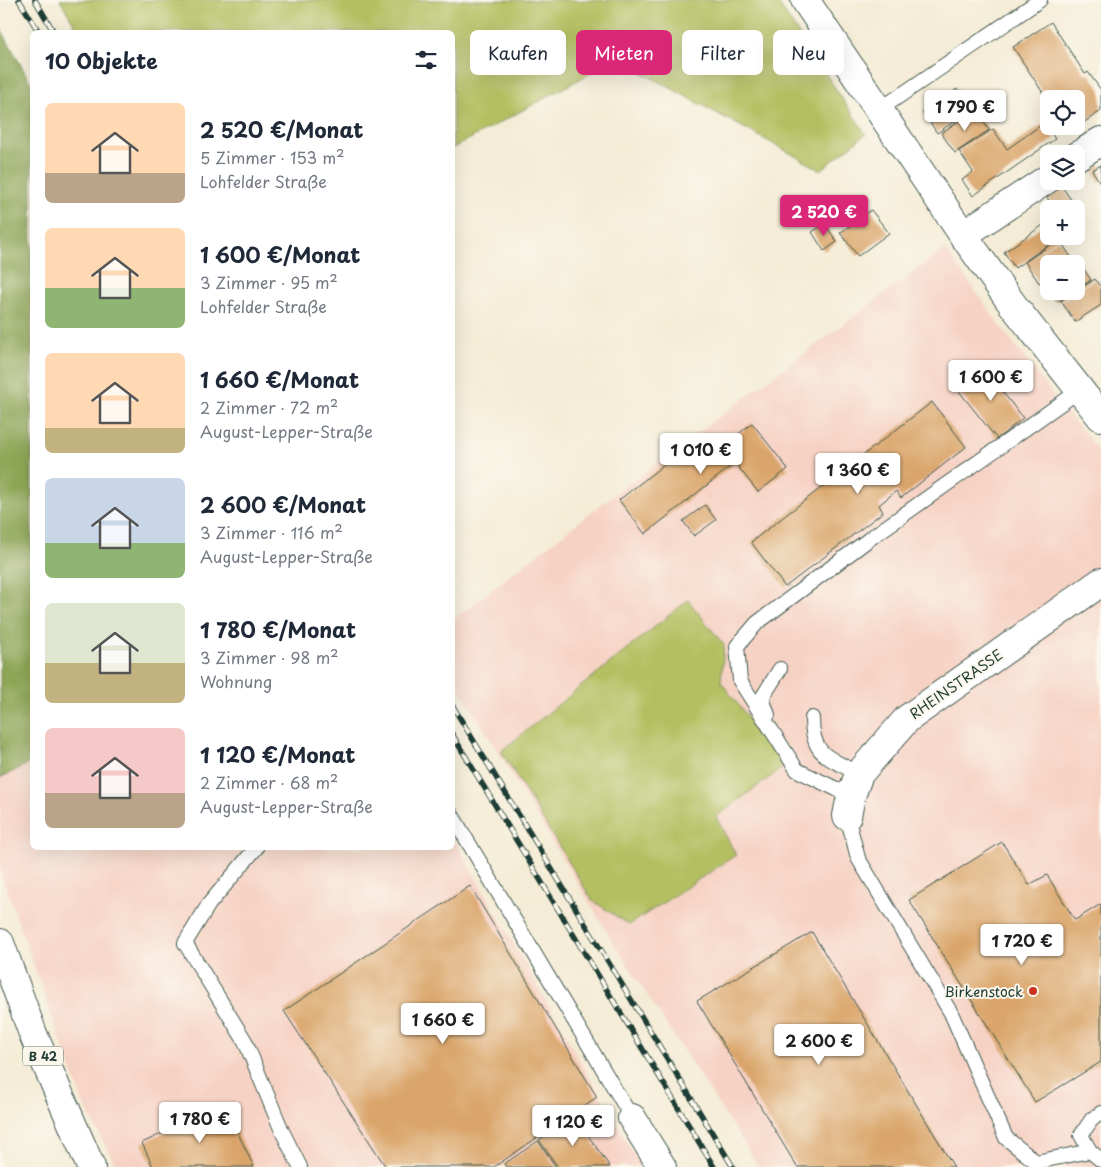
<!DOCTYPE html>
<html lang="de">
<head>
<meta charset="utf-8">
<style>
	:root { --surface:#fff; --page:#f6f6f7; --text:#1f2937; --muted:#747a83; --accent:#db2777 }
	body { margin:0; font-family:"Playpen Sans",sans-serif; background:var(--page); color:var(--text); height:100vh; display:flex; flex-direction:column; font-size:19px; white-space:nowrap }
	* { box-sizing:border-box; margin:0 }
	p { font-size:16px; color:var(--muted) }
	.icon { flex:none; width:28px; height:28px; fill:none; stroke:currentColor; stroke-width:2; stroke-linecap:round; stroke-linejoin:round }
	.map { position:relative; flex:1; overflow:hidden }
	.sheet { position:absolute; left:30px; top:30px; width:425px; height:820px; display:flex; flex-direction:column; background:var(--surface); border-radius:8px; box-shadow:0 5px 20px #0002 }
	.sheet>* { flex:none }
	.top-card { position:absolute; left:470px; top:30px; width:475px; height:45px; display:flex; gap:10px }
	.controls { position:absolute; left:1040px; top:90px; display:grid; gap:10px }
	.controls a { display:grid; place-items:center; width:45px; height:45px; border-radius:8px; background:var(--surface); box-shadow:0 5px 20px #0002; font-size:25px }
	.price { position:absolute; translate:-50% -42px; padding:0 11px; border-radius:5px; background:#fff; color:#222; font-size:16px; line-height:32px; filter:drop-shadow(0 1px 2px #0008) }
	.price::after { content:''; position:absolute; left:50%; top:30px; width:15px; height:11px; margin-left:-8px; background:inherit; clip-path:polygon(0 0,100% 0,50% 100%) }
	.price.active { background:var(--accent); color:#fff }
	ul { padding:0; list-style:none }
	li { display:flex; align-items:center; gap:15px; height:125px; padding:0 15px }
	li span { display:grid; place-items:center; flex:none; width:140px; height:100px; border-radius:8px; color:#555 }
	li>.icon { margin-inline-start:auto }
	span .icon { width:60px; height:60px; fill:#fffc; stroke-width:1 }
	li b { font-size:21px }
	h2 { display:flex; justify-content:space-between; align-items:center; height:60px; padding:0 15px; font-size:21px }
	.chip { padding:0 18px; border-radius:8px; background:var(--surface); box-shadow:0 5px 20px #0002; font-size:18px; line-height:45px }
	.chip.active { background:var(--accent); color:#fff }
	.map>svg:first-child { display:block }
	.built { fill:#f6d2c4; fill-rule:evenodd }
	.green { fill:#b3bf61; stroke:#697e4a }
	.forest { fill:#8ea657; stroke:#567246 }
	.building { fill:#daa56b }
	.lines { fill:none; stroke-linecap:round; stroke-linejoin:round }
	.lane-casing { stroke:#3f574c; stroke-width:16 }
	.street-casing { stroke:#3f574c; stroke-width:30 }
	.secondary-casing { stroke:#3f574c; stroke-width:30 }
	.primary-casing { stroke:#3f574c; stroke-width:30 }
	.lane { stroke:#fff; stroke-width:14 }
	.street { stroke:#fff; stroke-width:28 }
	.secondary { stroke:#fff; stroke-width:28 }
	.primary { stroke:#fff; stroke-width:28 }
	.rail-casing { stroke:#1f3d34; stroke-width:5.5 }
	.rail { stroke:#fbf7ec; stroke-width:4; stroke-dasharray:11; stroke-linecap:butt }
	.poi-dot { fill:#c8321e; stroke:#fbf7ec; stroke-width:2 }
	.labels { text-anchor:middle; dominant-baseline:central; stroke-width:4; stroke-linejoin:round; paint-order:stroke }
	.shield { fill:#fbf7ec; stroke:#61756b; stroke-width:1 }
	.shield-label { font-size:12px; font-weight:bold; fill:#1f3d34 }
	.street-label { font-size:14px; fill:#1f3d34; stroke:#fbf7ec }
	.poi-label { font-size:14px; fill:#1f3d34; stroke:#fbf7ec; text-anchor:end }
</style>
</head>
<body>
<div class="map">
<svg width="1101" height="1167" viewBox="0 0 1101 1167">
	<rect width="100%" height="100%" fill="#fbf7ec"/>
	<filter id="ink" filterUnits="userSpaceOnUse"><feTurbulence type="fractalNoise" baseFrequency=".02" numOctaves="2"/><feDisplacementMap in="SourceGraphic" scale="10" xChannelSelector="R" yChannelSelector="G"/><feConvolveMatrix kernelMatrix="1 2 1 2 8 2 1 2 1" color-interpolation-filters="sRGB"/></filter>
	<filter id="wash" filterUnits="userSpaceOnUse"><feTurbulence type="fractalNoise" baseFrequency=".0096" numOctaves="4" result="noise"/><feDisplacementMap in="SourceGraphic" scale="20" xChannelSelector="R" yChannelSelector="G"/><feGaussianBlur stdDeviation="1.12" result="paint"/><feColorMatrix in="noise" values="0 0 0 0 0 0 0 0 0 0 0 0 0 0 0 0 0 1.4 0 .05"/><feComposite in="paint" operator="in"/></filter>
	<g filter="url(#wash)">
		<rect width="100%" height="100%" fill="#f4ecd6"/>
		<g class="built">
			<path d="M945,249L1017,349L1101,454V1167H759L618,950L453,678V620L599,506ZM688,600L724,645L721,682L785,766L716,817Z"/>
			<path d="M32,762V848H452L453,838L641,1167H117L83,1103L0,871V778Z"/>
		</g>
		<g class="green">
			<path d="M60,0H776L866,134L821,170L617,59L453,148L452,32H79Z"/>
			<path d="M688,600L724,645L721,682L785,766L716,817L736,855L629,925L592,900L501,751Z"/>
		</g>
		<path class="forest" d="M0,27L32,85V762L0,778Z"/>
		<g id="blocks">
			<g class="building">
				<path d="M1051,22L1085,74L1088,72L1101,90V111L1074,129L1072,126H1076V99H1053L1052,96L1047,99L1013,47Z"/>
				<path d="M957,89L971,110L937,133L923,112Z"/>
				<path d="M975,110L989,130L955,153L941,133Z"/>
				<path d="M1044,123L1055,139L973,196L962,180L973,172L959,151L993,129L1007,149Z"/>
				<path d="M1101,165V184L1092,170Z"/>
				<path d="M1058,181L1085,220L1076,226V209H1055L1043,192Z"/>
				<path d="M871,210L889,233L858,256L840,233Z"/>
				<path d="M1049,221V236H1061L1015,268L1004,252Z"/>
				<path d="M825,224L837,242L824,251L812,232Z"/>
				<path d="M1059,239L1073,260L1067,264H1049V276L1039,283L1025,262Z"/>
				<path d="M1077,259L1091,280L1076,290V264H1070Z"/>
				<path d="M1049,278V290L1043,282Z"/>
				<path d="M1095,279L1101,287V305L1075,322L1061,301Z"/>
				<path d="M1050,291H1074L1057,302Z"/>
				<path d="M990,364L1007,386L1001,390L1023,418L997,439L958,390Z"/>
				<path d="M932,402L966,447L901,498L896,491L879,505L883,512L785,587L751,542Z"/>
				<path d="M752,423L788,469L758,492L735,463L645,534L619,500L699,437L713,454Z"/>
				<path d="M705,505L716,520L694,536L683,521Z"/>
				<path d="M1002,842L1029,885L1047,875L1075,920L1101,904V1062L1035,1102L909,900Z"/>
				<path d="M470,886L597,1097L494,1167H386L284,1011Z"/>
				<path d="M812,932L954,1167H797L697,1001Z"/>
				<path d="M224,1104L254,1167H153L142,1143Z"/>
				<path d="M574,1115L610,1167H558L539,1140Z"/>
				<path d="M538,1141L556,1167H506L504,1164Z"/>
			</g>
		</g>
	</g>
	<g filter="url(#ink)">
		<use href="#blocks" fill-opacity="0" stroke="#3f574c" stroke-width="1"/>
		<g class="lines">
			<g class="lane-casing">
				<g id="lane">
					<path d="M879,110L1040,0"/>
					<path d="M768,715L762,698L780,669"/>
					<path d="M812,718C812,757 829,757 859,774"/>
					<path d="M851,796L797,770L740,681L737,646L757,623L872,537L1080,390"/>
					<path d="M452,815L632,1118"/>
					<path d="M847,816L858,858L951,1013L1006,1138L1036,1162L1090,1151"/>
					<path d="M256,848L209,904L185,943L245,1041L282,1131L300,1167"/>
					<path d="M1101,1113L1092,1119L1081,1135L1090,1151L1101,1160"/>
				</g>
			</g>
			<g class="street-casing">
				<g id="street">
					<path d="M1076,157L1101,141"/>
					<path d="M963,235L1049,178"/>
					<path d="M847,816L851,796L859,774L907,719L1101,582"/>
					<path d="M632,1118L662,1167"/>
				</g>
			</g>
			<g class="secondary-casing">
				<path id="secondary" d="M805,0L963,235L1013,305L1101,417"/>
			</g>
			<g class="primary-casing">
				<path id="primary" d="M0,943L33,1034L91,1167"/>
			</g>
			<use href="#lane" class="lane"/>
			<use href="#street" class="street"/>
			<use href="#secondary" class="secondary"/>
			<use href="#primary" class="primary"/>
			<g class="rail-casing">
				<g id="rail">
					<path d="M19,0L39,32"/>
					<path d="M35,0L54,32"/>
					<path d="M452,705L733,1167"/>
					<path d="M452,734L714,1167"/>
				</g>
			</g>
			<use href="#rail" class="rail"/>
		</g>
	</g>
	<circle class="poi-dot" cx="1033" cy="991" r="5"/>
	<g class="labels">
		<rect class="shield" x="23" y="1046.5" width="40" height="19" rx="4"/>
		<g class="shield-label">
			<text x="43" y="1056">B 42</text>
		</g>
		<g class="street-label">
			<text transform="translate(956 684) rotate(-35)">RHEINSTRASSE</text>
		</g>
		<g class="poi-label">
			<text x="1023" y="991">Birkenstock</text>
		</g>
	</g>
</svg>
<div class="controls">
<a><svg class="icon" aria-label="locate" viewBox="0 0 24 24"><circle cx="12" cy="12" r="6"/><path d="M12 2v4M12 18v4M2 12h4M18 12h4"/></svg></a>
<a><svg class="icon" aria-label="layers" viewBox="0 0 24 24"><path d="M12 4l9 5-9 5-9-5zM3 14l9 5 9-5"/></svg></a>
<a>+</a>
<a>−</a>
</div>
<b class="price" style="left:965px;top:132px">1 790 €</b>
<b class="price active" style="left:824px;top:237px">2 520 €</b>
<b class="price" style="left:991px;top:402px">1 600 €</b>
<b class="price" style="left:701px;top:475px">1 010 €</b>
<b class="price" style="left:858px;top:495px">1 360 €</b>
<b class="price" style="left:1022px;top:966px">1 720 €</b>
<b class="price" style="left:443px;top:1045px">1 660 €</b>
<b class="price" style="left:819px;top:1066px">2 600 €</b>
<b class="price" style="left:200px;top:1144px">1 780 €</b>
<b class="price" style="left:573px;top:1147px">1 120 €</b>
<div class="top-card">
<a class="chip">Kaufen</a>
<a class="chip active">Mieten</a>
<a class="chip">Filter</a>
<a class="chip">Neu</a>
</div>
<section class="sheet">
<h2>10 Objekte<svg class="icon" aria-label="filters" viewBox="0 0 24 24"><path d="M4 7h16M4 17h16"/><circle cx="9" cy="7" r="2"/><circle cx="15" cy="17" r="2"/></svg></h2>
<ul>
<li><span style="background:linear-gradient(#ffd9b3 70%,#b9a48a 0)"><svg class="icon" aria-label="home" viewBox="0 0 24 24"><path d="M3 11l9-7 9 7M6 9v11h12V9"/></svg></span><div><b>2 520 €/Monat</b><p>5 Zimmer · 153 m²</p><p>Lohfelder Straße</p></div></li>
<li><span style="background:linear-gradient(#ffd9b3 60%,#8fb573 0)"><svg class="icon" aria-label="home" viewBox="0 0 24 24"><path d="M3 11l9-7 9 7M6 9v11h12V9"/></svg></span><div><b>1 600 €/Monat</b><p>3 Zimmer · 95 m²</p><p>Lohfelder Straße</p></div></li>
<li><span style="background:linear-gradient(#ffd9b3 75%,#c2b280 0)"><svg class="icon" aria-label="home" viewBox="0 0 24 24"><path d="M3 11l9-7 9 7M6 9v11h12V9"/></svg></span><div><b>1 660 €/Monat</b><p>2 Zimmer · 72 m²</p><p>August-Lepper-Straße</p></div></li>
<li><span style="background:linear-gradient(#c9d6e8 65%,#8fb573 0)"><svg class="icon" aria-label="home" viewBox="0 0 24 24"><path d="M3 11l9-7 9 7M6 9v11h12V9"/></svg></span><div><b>2 600 €/Monat</b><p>3 Zimmer · 116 m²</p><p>August-Lepper-Straße</p></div></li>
<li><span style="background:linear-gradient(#dfe7d0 60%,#c2b280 0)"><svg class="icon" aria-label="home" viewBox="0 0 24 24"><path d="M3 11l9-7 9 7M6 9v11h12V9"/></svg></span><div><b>1 780 €/Monat</b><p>3 Zimmer · 98 m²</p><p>Wohnung</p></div></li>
<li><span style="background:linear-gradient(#f6c9c9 65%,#b9a48a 0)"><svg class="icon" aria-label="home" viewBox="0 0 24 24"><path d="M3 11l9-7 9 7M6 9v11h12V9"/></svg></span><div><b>1 120 €/Monat</b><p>2 Zimmer · 68 m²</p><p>August-Lepper-Straße</p></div></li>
</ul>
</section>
</div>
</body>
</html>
